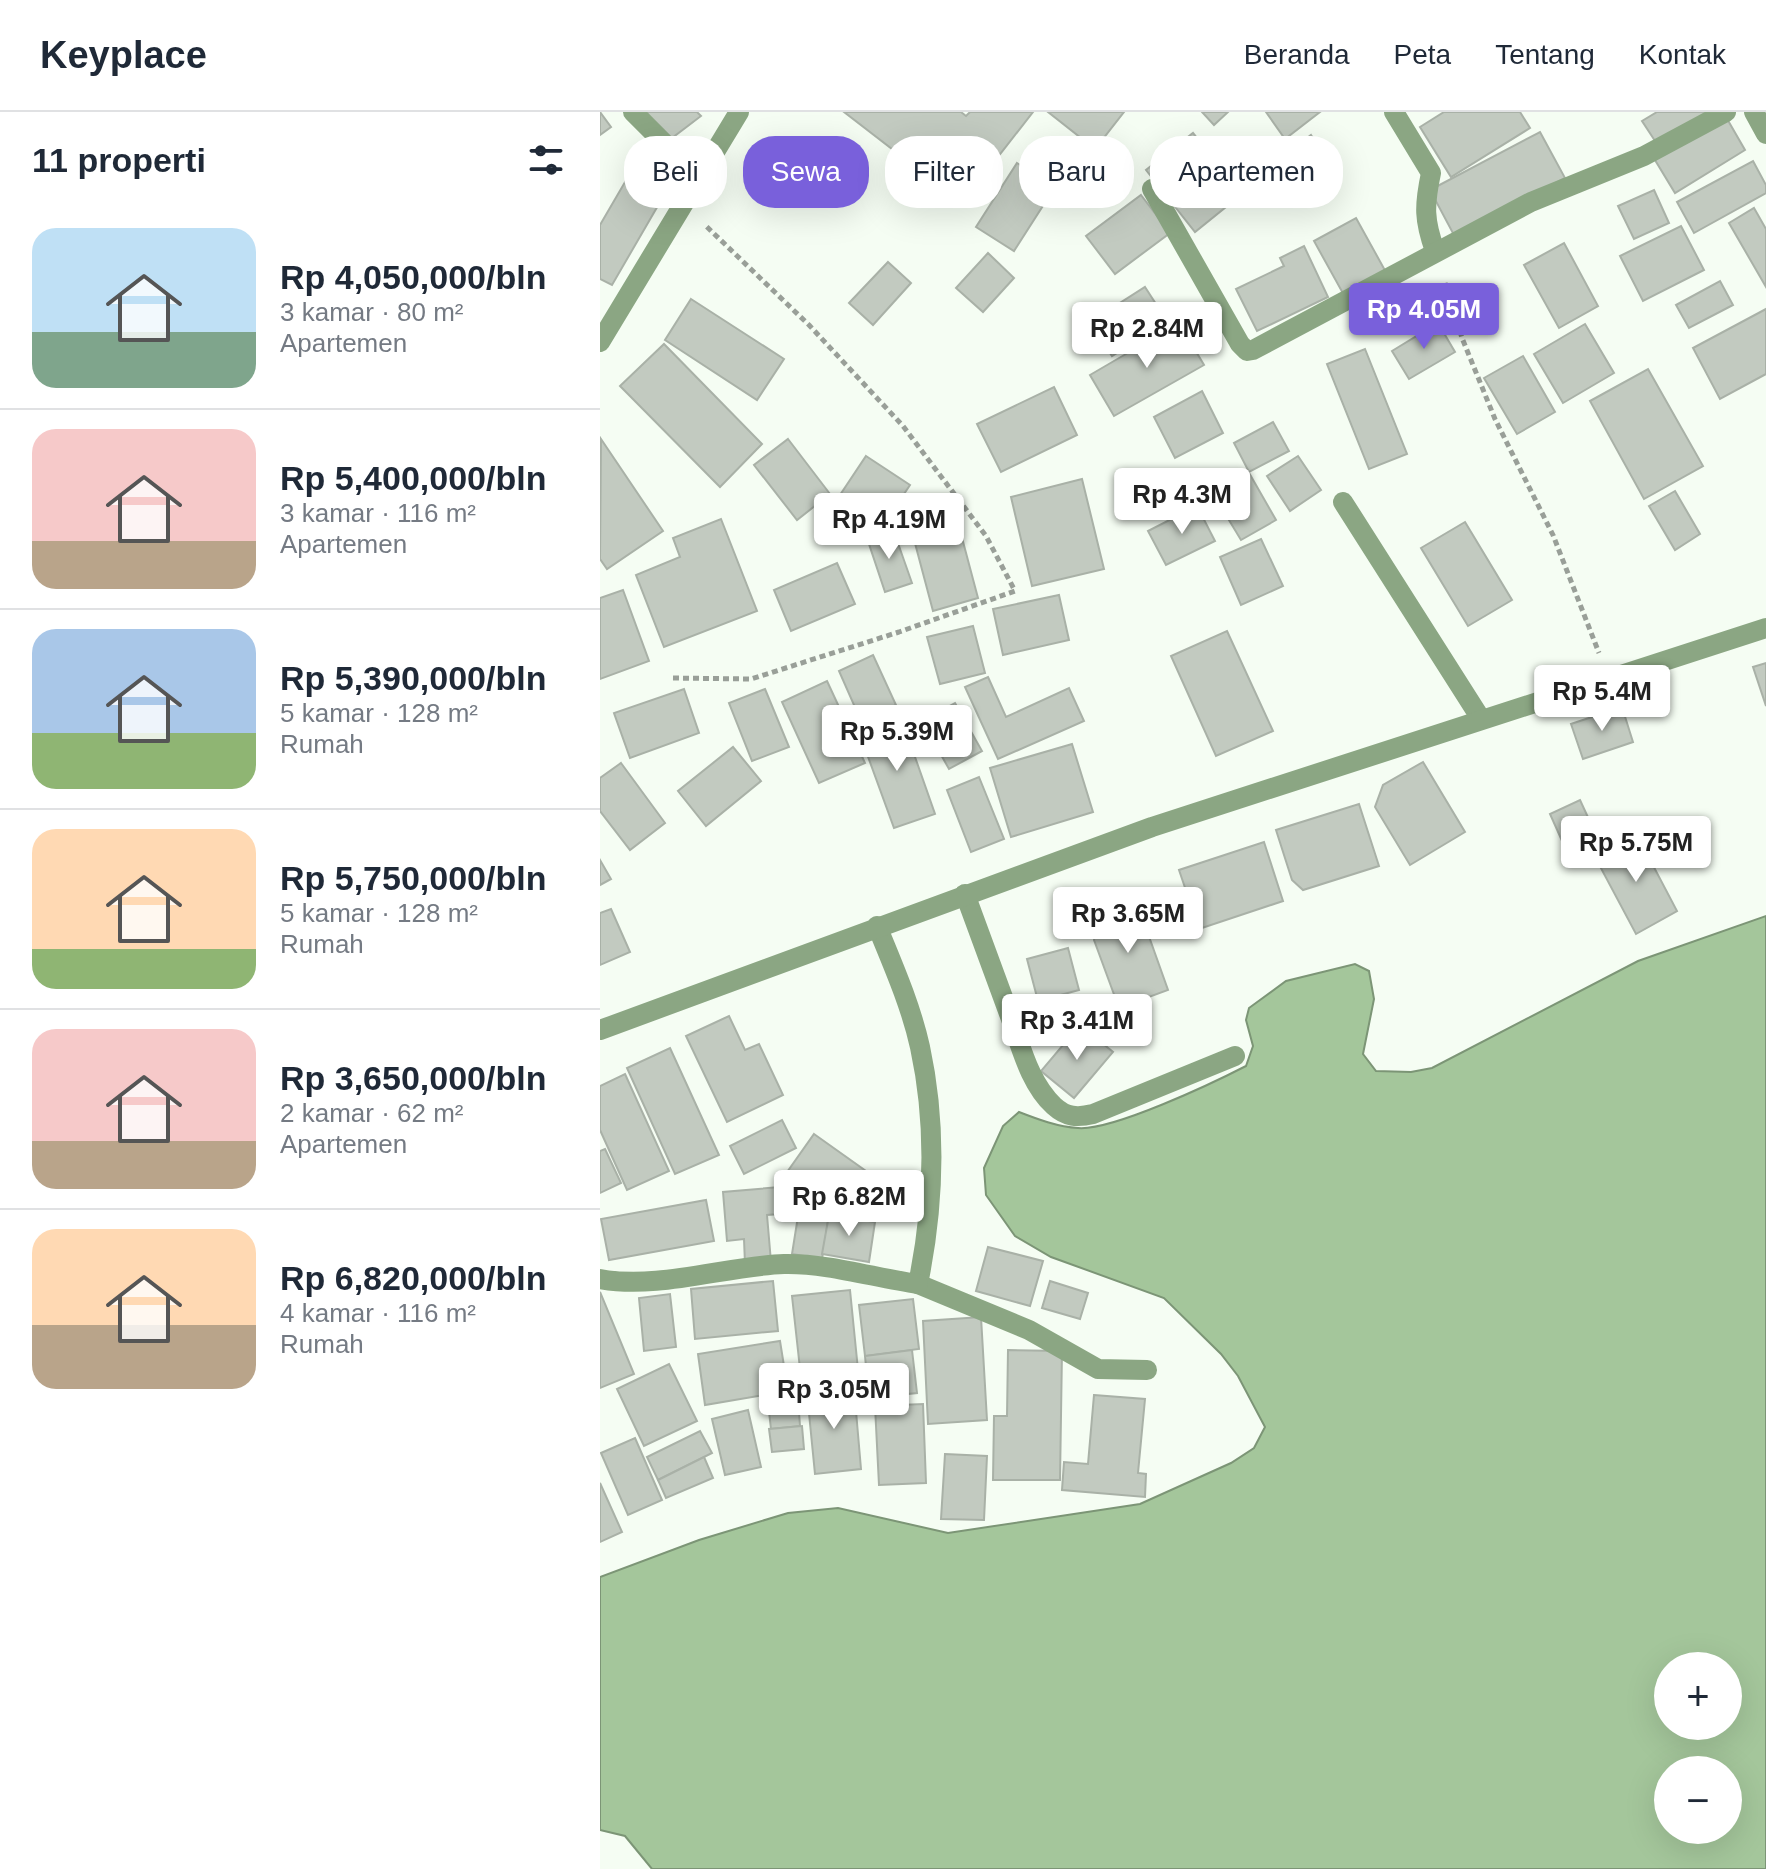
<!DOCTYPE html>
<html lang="id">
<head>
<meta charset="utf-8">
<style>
	:root { --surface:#fff; --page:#f2f2f3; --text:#1f2937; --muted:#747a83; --line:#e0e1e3; --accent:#7960db }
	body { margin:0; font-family:Arial,sans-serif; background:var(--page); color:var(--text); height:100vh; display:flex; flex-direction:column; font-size:30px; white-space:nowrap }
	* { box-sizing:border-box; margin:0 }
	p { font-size:26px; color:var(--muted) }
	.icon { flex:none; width:44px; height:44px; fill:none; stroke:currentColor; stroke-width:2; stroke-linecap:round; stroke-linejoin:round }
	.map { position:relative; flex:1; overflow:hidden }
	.details { display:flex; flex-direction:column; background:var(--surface); width:600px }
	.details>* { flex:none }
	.banner { position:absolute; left:24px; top:24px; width:760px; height:72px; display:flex; gap:16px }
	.tools { position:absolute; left:1054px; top:1540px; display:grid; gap:16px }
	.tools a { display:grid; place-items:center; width:88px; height:88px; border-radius:50%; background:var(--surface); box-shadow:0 8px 32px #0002; font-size:40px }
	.price { position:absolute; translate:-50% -68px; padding:0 18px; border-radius:8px; background:#fff; color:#222; font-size:26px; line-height:52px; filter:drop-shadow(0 2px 4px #0008) }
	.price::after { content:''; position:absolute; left:50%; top:48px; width:24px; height:18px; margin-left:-12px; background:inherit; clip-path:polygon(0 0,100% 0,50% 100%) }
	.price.active { background:var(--accent); color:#fff }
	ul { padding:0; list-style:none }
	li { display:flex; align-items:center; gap:24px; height:200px; padding:0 32px }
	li+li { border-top:2px solid var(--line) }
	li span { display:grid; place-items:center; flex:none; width:224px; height:160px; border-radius:24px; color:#555 }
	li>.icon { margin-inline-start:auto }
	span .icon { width:96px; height:96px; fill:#fffc; stroke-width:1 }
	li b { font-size:34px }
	h2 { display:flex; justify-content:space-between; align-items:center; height:96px; padding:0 32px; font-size:34px }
	.pill { padding:0 28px; border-radius:32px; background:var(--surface); box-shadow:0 8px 32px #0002; font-size:28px; line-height:72px }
	.pill.active { background:var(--accent); color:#fff }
	header { display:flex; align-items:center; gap:48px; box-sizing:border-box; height:112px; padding:0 40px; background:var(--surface); border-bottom:2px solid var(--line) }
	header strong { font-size:38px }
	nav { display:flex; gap:44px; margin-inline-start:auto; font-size:28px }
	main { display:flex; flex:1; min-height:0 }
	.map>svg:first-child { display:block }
	.water { fill:#a4c69b; stroke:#7c9576; stroke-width:2; fill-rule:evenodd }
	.building { fill:#c2cac0; stroke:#a9b1a7; stroke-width:2 }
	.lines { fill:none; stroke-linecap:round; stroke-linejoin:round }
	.path { stroke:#999f98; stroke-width:5; stroke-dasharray:6 4; stroke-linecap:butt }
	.service { stroke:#8ba683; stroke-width:20 }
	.minor { stroke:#8ba683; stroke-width:20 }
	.tertiary { stroke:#8ba683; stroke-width:20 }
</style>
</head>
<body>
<header>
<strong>Keyplace</strong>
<nav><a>Beranda</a><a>Peta</a><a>Tentang</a><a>Kontak</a></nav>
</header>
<main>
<section class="details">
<h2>11 properti<svg class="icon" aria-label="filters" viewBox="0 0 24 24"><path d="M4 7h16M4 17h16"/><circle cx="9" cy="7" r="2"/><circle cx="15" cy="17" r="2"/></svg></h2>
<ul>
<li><span style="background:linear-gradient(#bfe0f5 65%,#7fa58c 0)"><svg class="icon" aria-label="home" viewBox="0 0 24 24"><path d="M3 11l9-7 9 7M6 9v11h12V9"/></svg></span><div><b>Rp 4,050,000/bln</b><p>3 kamar · 80 m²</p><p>Apartemen</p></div></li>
<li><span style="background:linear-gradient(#f6c9c9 70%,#b9a48a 0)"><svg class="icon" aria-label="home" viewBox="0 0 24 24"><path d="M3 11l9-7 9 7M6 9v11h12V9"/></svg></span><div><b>Rp 5,400,000/bln</b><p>3 kamar · 116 m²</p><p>Apartemen</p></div></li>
<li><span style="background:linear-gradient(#a9c7e8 65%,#8fb573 0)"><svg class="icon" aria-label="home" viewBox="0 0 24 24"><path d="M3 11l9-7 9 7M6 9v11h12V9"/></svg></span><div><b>Rp 5,390,000/bln</b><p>5 kamar · 128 m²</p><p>Rumah</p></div></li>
<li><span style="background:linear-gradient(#ffd9b3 75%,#8fb573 0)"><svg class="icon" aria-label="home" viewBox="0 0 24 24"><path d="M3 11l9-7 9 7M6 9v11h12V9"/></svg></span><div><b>Rp 5,750,000/bln</b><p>5 kamar · 128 m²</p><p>Rumah</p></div></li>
<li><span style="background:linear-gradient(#f6c9c9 70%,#b9a48a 0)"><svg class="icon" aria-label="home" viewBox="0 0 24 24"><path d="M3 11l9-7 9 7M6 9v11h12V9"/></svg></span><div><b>Rp 3,650,000/bln</b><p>2 kamar · 62 m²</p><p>Apartemen</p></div></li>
<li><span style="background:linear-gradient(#ffd9b3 60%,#b9a48a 0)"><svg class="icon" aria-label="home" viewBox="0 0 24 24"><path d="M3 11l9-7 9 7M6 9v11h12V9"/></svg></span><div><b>Rp 6,820,000/bln</b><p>4 kamar · 116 m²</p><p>Rumah</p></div></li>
</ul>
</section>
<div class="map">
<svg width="1166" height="1757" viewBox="0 0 1166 1757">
	<rect width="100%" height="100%" fill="#f5fdf3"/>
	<path class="water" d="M1166,804V1757H52L25,1724L0,1718V1465L99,1428L188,1401L238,1396L348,1421L540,1392L631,1351L654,1336L665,1315L638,1264L621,1242L564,1186L451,1145L415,1124L386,1083L384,1056L403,1014L419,1000C437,1007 458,1015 478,1016C512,1019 613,971 646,954L653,934L646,908L649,896L686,869L755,852L769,859L774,887L763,942L776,959L811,960L832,956L1038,849ZM1068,1554H1128V1614H1068ZM1068,1658H1128V1718H1068Z"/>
	<g class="building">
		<path d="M0,0L11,15L0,23Z"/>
		<path d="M46,0H97L101,4L68,29Z"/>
		<path d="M244,0H361L366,4L370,0H433L362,91Z"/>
		<path d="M448,0H524L495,37Z"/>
		<path d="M602,0H628L614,13Z"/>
		<path d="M666,0H720L685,27Z"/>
		<path d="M844,0H920L930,16L851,65L820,15Z"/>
		<path d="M1057,0H1114L1059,35L1042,9Z"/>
		<path d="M1126,5L1145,38L1075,81L1055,48Z"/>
		<path d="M940,20L965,66L855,125L830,78Z"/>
		<path d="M593,21L642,82L595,120L546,58Z"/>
		<path d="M711,23L735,57L704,78L681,46Z"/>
		<path d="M1153,49L1166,73V81L1094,121L1077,90Z"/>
		<path d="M417,51L455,75L414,139L376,115Z"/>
		<path d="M32,58L67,78L12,173L0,167V113Z"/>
		<path d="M1054,78L1069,111L1034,127L1018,94Z"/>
		<path d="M541,83L570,121L515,162L486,124Z"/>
		<path d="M1154,96L1166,117V175L1129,111Z"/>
		<path d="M756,106L787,162L745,185L714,129Z"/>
		<path d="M1081,114L1104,158L1043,189L1020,144Z"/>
		<path d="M964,131L998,194L959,216L924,153Z"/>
		<path d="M704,134L728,185L657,219L636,177L684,154L680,146Z"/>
		<path d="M388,141L414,166L383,200L356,176Z"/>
		<path d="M288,150L311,171L273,213L249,191Z"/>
		<path d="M1120,169L1133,193L1089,216L1076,193Z"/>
		<path d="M545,175L567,209L512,244L490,210Z"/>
		<path d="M91,187L184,247L157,288L65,228Z"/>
		<path d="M1166,197V262L1120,287L1093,236Z"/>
		<path d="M579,211L604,253L514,304L490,263Z"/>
		<path d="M838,211L855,240L809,267L792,239Z"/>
		<path d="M985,212L1014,261L963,291L934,242Z"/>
		<path d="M64,232L162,332L120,375L20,274Z"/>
		<path d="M765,237L807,342L769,357L727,252Z"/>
		<path d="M923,244L955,300L917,322L884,266Z"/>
		<path d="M1048,257L1103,354L1044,387L990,289Z"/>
		<path d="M454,275L477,323L401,360L377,312Z"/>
		<path d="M602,279L623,321L575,346L554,305Z"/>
		<path d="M673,310L689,339L649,360L634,331Z"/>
		<path d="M1,327L63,419L7,457L0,447Z"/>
		<path d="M188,327L230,382L197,408L154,353Z"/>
		<path d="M266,344L310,373L282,415L238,386Z"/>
		<path d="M698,344L721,378L690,399L667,364Z"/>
		<path d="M648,359L676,408L641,428L612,380Z"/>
		<path d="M482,367L504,457L432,474L411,385Z"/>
		<path d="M1075,379L1100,422L1075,438L1049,394Z"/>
		<path d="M597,394L615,429L566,453L548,419Z"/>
		<path d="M121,407L157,499L64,535L36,463L80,445L73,426Z"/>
		<path d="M357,407L378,486L333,499L312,420Z"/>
		<path d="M865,410L912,488L868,514L821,436Z"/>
		<path d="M293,417L312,471L285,480L267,426Z"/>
		<path d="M661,427L683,474L641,493L620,445Z"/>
		<path d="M237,451L255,492L191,519L174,478Z"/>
		<path d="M23,478L49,549L0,567V486Z"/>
		<path d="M459,483L469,528L403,543L393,497Z"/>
		<path d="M373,514L385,561L340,572L327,525Z"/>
		<path d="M627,519L673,619L616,644L571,544Z"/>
		<path d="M273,543L296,593L261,609L239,559Z"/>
		<path d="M1166,551V594L1153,555Z"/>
		<path d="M388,565L406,605L469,576L484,609L398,647L365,575Z"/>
		<path d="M227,569L265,651L219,671L182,590Z"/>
		<path d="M84,577L99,621L30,646L14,601Z"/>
		<path d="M165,577L189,635L152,649L129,591Z"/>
		<path d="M355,591L382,639L349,657L322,609Z"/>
		<path d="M1022,595L1033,630L983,647L971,612Z"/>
		<path d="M301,605L335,702L294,716L259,620Z"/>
		<path d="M472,632L493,700L411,725L390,656Z"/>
		<path d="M133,635L161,669L106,714L78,679Z"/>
		<path d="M823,650L865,720L810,753L775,695L783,673Z"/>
		<path d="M21,651L65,711L30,738L0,699V666Z"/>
		<path d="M379,665L404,727L371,740L347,678Z"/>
		<path d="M980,688L992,714L962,729L950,702Z"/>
		<path d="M759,692L779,754L703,778L692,768L676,718Z"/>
		<path d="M1037,723L1077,799L1036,822L995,745Z"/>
		<path d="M664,730L683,789L599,817L579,758Z"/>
		<path d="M0,748L11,767L0,773Z"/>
		<path d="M536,788L568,878L519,896L494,828L501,801Z"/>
		<path d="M11,797L30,840L0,853V801Z"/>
		<path d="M468,836L479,878L438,889L427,847Z"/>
		<path d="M129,904L145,938L159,932L183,983L127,1010L86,924Z"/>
		<path d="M480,913L513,940L474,986L441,959Z"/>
		<path d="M70,936L119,1043L75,1062L27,956Z"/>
		<path d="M25,962L69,1059L27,1078L0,1018V974Z"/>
		<path d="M182,1008L196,1036L144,1062L130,1034Z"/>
		<path d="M214,1022L273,1064L244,1105L185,1063Z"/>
		<path d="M5,1037L21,1071L0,1081V1039Z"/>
		<path d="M191,1074L193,1101L167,1103L171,1150L145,1152L144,1127L127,1129L123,1080Z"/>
		<path d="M106,1088L114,1129L9,1148L1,1107Z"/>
		<path d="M199,1098L229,1103L222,1147L192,1142Z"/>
		<path d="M229,1103L275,1110L269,1150L222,1142Z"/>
		<path d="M388,1135L443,1149L430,1194L376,1179Z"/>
		<path d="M173,1169L178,1219L95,1227L91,1177Z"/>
		<path d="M450,1169L488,1181L480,1207L442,1196Z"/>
		<path d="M250,1178L259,1268L202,1275L192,1184Z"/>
		<path d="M0,1180L34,1262L0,1276Z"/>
		<path d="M70,1182L76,1235L44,1239L39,1186Z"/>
		<path d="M313,1187L319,1237L265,1244L259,1193Z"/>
		<path d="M381,1205L387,1308L328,1312L323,1209Z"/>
		<path d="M180,1229L188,1279L105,1293L98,1242Z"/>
		<path d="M312,1238L317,1281L269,1286L265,1244Z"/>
		<path d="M408,1238L462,1239L460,1368H393L394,1304H407Z"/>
		<path d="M69,1252L97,1309L44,1334L17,1277Z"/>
		<path d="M254,1276L261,1357L215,1362L207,1281Z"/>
		<path d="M494,1283L545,1287L538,1361L546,1362L545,1385L462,1378L464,1350L488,1352Z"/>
		<path d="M198,1287L200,1314L171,1317L168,1291Z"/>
		<path d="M323,1292L326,1371L279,1373L275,1294Z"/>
		<path d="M148,1298L161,1355L125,1363L112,1307Z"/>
		<path d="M202,1314L204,1337L172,1340L169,1317Z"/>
		<path d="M100,1319L112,1341L58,1368L47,1345Z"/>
		<path d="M35,1326L62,1388L28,1403L1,1341Z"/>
		<path d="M345,1342L387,1344L384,1408L341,1407Z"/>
		<path d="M104,1345L113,1366L66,1386L58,1368Z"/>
		<path d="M0,1371L22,1420L0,1430Z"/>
	</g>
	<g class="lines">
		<g class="path">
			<path d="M845,171L862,226L895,307L953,423L999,541"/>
			<path d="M73,566L151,567L299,520L415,479L386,424L303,314L209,213L106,114"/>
		</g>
		<path class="service" d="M743,390L881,607"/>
		<g class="minor">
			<path d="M33,0L70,37L100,61"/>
			<path d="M794,0L831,61C824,94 824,108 835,139"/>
			<path d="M1154,0L1166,22"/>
			<path d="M552,77L640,232L647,239L653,238L931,90L1044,44L1126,0"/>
			<path d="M0,230L139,0"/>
			<path d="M365,782C379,821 394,860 408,899C420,930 428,970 454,994C466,1005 477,1006 493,1002L635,944"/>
			<path d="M277,814C293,853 311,894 320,935C337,1014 334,1094 318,1172L429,1218L498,1257L547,1258"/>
			<path d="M0,1167C58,1178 126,1154 184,1152C228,1151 275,1166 318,1172"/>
		</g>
		<path class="tertiary" d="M0,918L552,715L1166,516"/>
	</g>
</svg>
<div class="tools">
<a>+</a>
<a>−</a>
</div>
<b class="price active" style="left:824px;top:239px">Rp 4.05M</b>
<b class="price" style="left:547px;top:258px">Rp 2.84M</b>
<b class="price" style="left:582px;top:424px">Rp 4.3M</b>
<b class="price" style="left:289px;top:449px">Rp 4.19M</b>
<b class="price" style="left:1002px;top:621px">Rp 5.4M</b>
<b class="price" style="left:297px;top:661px">Rp 5.39M</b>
<b class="price" style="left:1036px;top:772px">Rp 5.75M</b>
<b class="price" style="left:528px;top:843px">Rp 3.65M</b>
<b class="price" style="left:477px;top:950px">Rp 3.41M</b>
<b class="price" style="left:249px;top:1126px">Rp 6.82M</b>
<b class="price" style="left:234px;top:1319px">Rp 3.05M</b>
<div class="banner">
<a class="pill">Beli</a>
<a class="pill active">Sewa</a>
<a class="pill">Filter</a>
<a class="pill">Baru</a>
<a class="pill">Apartemen</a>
</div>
</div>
</main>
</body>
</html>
